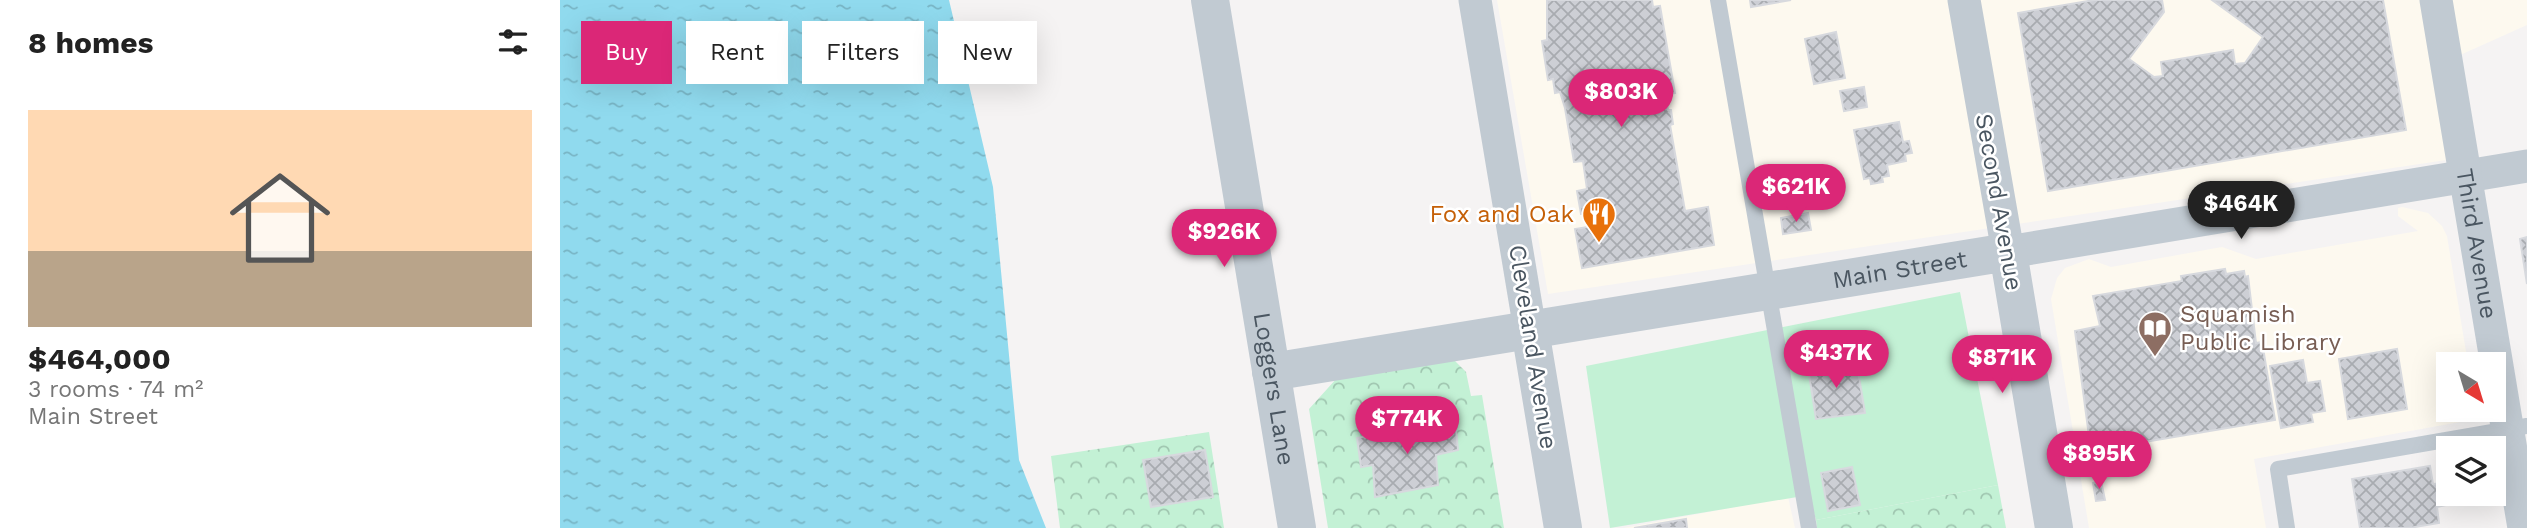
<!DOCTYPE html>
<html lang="en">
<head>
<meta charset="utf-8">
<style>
	:root { --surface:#fff; --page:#f2f2f2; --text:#222; --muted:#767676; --line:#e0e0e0; --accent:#db2777 }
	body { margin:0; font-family:"Work Sans",sans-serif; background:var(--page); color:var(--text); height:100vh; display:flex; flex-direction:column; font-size:26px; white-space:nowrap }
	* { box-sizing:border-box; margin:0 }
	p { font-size:23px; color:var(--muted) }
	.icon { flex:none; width:38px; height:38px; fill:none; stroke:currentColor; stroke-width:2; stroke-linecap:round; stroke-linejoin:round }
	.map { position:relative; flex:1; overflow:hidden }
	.panel { display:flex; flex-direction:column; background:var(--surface); width:560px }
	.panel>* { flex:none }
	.banner { position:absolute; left:21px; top:21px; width:665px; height:63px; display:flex; gap:14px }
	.needle { width:46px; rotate:142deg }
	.buttons { position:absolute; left:1876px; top:352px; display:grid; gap:14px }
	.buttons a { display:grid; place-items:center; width:70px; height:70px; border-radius:0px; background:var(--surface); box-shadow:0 7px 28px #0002; font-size:35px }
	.price { position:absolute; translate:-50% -60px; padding:0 16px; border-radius:24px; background:var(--accent); color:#fff; font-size:23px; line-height:46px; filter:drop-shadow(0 2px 4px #0008) }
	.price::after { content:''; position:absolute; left:50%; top:42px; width:21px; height:16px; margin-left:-10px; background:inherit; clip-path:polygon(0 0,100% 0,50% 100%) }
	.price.active { background:#222; color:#fff }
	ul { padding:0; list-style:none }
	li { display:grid; align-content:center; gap:14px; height:371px; padding:0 28px }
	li+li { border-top:2px solid var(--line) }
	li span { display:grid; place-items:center; height:217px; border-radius:0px; color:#555 }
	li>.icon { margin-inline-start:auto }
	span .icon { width:126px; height:126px; fill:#fffc; stroke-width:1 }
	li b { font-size:30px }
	h2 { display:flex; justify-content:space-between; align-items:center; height:84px; padding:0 28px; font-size:30px }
	.chip { padding:0 24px; border-radius:0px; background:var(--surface); box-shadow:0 7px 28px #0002; font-size:24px; line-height:63px }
	.chip.active { background:var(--accent); color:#fff }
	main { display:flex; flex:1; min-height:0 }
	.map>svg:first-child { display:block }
	.commercial { fill:#fdf9ef }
	.park { fill:url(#park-crowns) }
	.garden { fill:#c3f1d5 }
	.water { fill:url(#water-ripples) }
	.building { fill:url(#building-cross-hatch); stroke:#d7d9de; stroke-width:2 }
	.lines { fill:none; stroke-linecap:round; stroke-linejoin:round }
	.service { stroke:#c1cad2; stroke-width:16 }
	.minor { stroke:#c1cad2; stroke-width:33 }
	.tertiary { stroke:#c1cad2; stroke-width:38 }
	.labels { text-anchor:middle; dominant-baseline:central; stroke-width:5; stroke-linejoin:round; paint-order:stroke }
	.street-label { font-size:24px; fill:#4a5661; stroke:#fff }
	.food-label { font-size:24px; fill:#c56008; stroke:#fff; text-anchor:end }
	.education-label { font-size:24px; fill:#785e54; stroke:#fff; text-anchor:start }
</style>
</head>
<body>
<main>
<section class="panel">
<h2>8 homes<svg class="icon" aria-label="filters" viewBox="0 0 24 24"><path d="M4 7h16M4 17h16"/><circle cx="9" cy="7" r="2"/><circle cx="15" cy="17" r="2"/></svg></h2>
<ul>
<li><span style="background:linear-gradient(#ffd9b3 65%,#b9a48a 0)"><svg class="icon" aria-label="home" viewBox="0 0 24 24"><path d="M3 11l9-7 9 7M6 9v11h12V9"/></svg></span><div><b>$464,000</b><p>3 rooms · 74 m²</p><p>Main Street</p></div></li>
</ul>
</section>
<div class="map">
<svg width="1967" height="528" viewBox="0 0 1967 528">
	<defs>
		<pattern id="park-crowns" width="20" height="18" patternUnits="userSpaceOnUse" patternTransform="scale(1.75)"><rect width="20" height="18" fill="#c3f1d5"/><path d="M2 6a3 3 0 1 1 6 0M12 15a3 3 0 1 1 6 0" fill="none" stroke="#a0c6b0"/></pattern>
		<pattern id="water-ripples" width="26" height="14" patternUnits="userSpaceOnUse" patternTransform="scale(1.75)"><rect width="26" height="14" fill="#90daee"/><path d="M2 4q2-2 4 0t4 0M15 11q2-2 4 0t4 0" fill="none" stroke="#78b4c4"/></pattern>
		<pattern id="building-cross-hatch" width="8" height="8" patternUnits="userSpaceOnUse" patternTransform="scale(1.75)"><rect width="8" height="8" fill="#cdcfd5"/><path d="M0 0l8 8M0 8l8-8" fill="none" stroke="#a8abb0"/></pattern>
	</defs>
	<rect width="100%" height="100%" fill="#f5f3f3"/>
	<g class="commercial">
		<path d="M937,0H1967V25L1889,60L1893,159L988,294Z"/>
		<path d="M1842,207L1868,213L1882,226L1887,236L1908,364H1888V410H1916L1917,419L1694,459L1706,528H1529L1491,299L1497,278L1505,268L1529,259L1551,267L1662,247L1696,259L1858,231L1838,216V208Z"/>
		<path d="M1228,497L1235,528H1064Z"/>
	</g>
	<g class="park">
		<path d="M890,356L906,372L911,396L922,395L944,528H768L749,409L777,378Z"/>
		<path d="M649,432L664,528H500L491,456Z"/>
		<path d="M1438,485L1446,528H1257L1256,520Z"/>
	</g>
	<path class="garden" d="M1400,292L1438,485L1256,520L1249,495L1050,528L1026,366Z"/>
	<path class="water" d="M0,0H389L433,187L459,460L486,528H0Z"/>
	<g class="building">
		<path d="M987,0H1092L1093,7L1100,6L1115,93L1105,94L1108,110H1111L1113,124L1110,125L1125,211L1148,207L1154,245L1022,268L1015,229L1034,226L1032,213L1021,214L1017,191L1027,189L1023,161L1014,162L1005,108L1000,92L995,93L993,79L988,80L982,41L987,40Z"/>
		<path d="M1190,0H1231L1191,7Z"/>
		<path d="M1534,0H1602L1604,12L1569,59L1594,77L1603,76L1601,62L1673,50L1675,64L1685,63L1703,37L1652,0H1823L1846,130L1488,191L1458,13Z"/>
		<path d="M1276,32L1285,78L1254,84L1245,39Z"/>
		<path d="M1304,87L1307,107L1284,111L1280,91Z"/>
		<path d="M1339,122L1343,142L1349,141L1352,153L1345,154L1346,161L1327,165L1329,176L1322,177L1323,182L1311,184L1310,178L1304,179L1294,130Z"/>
		<path d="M1248,213L1251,230L1223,234L1221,218Z"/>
		<path d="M1967,237V284L1960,239Z"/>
		<path d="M1665,269L1666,274L1684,271L1685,277L1688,276L1696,343L1702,342L1715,420L1531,451L1515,331L1540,326L1533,296L1622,281L1621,276Z"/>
		<path d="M1837,349L1847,409L1788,419L1779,359Z"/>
		<path d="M1296,359L1305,413L1256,419L1248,368Z"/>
		<path d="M1743,360L1747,383L1760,381L1765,411L1751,413L1753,422L1721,428L1710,366Z"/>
		<path d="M895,419L898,450L876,455L878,485L815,497L813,465L801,467L797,438Z"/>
		<path d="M645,450L653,497L591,507L583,460Z"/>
		<path d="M1870,466L1873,484L1882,483L1886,505L1877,507L1879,523L1849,528H1800L1792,479Z"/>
		<path d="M1292,467L1300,505L1268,511L1261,473Z"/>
		<path d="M1541,481L1545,500L1536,501L1533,483Z"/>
		<path d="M1126,519L1127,528H1074Z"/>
	</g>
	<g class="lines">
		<g class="service">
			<path d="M1158,0L1249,528"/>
			<path d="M1727,528L1718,469L1967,426"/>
		</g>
		<g class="minor">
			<path d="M915,0L970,330"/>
			<path d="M1404,0L1448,252L1967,166"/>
			<path id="s1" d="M1876,0L1964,528"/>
		</g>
		<g class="tertiary">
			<path id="s2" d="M650,0L737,528"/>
			<path d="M970,330L1003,528"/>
			<path id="s3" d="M711,372L1448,252L1494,528"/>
		</g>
	</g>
	<defs>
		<g id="restaurant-pin" transform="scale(1.75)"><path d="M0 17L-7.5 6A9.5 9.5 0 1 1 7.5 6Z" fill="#e8710a" stroke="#fff"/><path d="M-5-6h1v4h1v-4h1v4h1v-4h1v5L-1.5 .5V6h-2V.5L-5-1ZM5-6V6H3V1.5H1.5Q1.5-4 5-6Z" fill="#fff"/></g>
		<g id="library-pin" transform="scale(1.75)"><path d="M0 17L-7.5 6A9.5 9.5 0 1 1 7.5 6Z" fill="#8d6e63" stroke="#fff"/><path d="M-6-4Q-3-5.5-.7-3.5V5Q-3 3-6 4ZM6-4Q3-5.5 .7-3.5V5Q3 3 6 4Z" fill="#fff"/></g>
	</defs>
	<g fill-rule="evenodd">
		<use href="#restaurant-pin" x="1039" y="214"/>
		<use href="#library-pin" x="1595" y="328"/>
	</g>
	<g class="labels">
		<g class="street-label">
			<text transform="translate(1439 202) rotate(80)">Second Avenue</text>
			<text stroke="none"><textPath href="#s1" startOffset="247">Third Avenue</textPath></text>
			<text stroke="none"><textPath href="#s3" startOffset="637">Main Street</textPath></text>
			<text transform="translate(973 347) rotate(81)">Cleveland Avenue</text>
			<text stroke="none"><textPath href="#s2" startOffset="394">Loggers Lane</textPath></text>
		</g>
		<g class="food-label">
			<text x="1014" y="214">Fox and Oak</text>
		</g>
		<g class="education-label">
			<text x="1620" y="314">Squamish<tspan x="1620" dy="28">Public Library</tspan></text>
		</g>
	</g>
</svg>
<div class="buttons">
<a><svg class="needle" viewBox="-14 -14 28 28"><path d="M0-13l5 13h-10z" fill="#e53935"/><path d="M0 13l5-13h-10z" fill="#767676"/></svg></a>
<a><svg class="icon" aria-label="layers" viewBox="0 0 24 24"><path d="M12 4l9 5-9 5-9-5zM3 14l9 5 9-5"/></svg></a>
</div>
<b class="price" style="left:1061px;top:129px">$803K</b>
<b class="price" style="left:1236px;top:224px">$621K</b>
<b class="price active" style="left:1681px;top:241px">$464K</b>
<b class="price" style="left:664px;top:269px">$926K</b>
<b class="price" style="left:1276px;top:390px">$437K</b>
<b class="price" style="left:1442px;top:395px">$871K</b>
<b class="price" style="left:847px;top:456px">$774K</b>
<b class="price" style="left:1539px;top:491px">$895K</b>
<div class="banner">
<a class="chip active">Buy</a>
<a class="chip">Rent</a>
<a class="chip">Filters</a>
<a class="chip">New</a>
</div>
</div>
</main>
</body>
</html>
